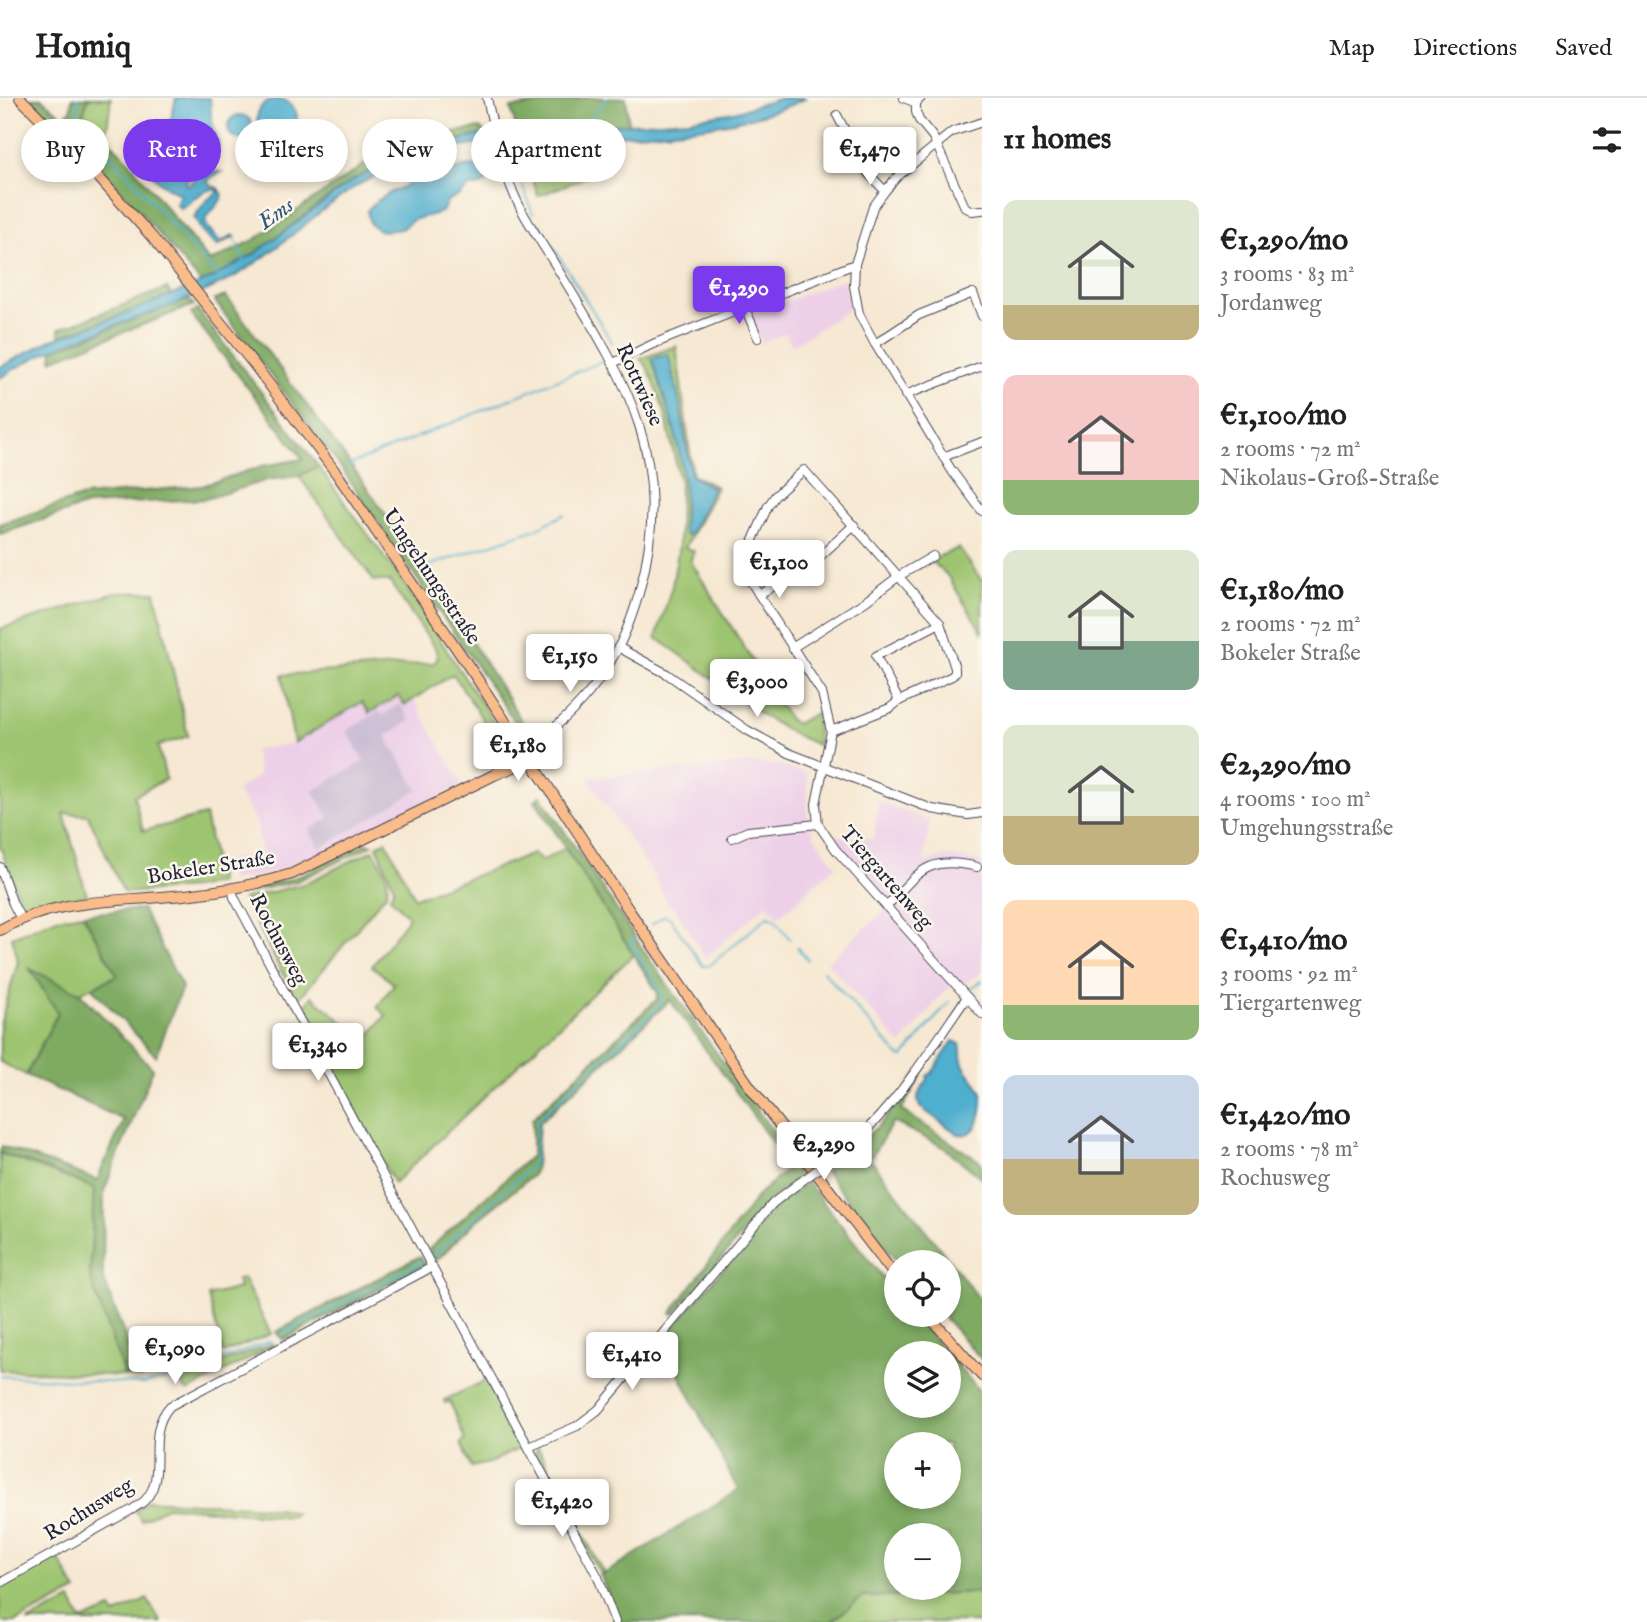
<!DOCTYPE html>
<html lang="en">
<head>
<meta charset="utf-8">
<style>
	:root { --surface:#fff; --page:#f6f6f6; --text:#202124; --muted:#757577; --line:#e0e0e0; --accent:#7c3aed }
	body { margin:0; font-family:"IM FELL English",serif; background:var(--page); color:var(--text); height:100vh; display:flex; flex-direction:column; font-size:26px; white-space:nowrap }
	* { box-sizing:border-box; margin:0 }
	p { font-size:23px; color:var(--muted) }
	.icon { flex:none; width:38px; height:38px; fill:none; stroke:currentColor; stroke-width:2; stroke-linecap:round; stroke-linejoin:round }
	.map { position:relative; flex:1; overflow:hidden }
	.side { display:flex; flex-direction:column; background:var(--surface); width:665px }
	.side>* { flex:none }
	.banner { position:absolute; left:21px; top:21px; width:665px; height:63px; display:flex; gap:14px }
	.controls { position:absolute; left:884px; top:1152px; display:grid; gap:14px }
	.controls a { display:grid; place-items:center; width:77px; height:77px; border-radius:50%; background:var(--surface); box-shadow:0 4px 10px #0003; font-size:35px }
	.price { position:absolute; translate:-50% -60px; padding:0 16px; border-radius:7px; background:#fff; color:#222; font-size:23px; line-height:46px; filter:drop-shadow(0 2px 4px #0008) }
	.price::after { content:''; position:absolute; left:50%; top:42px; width:21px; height:16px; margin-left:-10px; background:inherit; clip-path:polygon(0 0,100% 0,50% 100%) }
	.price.active { background:var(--accent); color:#fff }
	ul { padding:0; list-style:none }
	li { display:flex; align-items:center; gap:21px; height:175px; padding:0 21px }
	li span { display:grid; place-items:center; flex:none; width:196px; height:140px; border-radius:14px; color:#555 }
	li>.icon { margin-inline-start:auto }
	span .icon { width:84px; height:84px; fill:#fffc; stroke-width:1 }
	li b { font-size:30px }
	h2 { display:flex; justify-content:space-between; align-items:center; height:84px; padding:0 21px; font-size:30px }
	.tag { padding:0 24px; border-radius:32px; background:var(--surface); box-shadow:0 4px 10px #0003; font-size:24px; line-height:63px }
	.tag.active { background:var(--accent); color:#fff }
	header { display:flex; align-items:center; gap:42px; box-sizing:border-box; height:98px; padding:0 35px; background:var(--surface); border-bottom:2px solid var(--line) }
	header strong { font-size:33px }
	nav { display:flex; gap:38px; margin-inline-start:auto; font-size:24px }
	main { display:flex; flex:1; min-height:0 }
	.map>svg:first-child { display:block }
	.built { fill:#edd0e8 }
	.industrial { fill:#ccbed4 }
	.green { fill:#9dc46f; stroke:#607355; stroke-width:2; fill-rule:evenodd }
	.forest { fill:#7eaa62; stroke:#50664e; stroke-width:2; fill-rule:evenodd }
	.water { fill:#4fafce; stroke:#386884; stroke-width:2 }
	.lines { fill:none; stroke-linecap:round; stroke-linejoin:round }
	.stream { stroke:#4fafce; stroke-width:2 }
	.minor-casing { stroke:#424052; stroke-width:10 }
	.major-casing { stroke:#424052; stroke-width:12 }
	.minor { stroke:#fff; stroke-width:8 }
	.major { stroke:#fabc8b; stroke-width:10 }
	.minor-bridge-casing { stroke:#424052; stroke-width:10; stroke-linecap:butt }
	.minor-bridge { stroke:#fff; stroke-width:8 }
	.labels { text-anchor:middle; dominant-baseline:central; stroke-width:5; stroke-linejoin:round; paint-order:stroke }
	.street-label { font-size:21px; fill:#22223b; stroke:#fbf7ec }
	.water-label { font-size:23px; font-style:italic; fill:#345a76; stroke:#fbf7ec }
</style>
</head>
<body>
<header>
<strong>Homiq</strong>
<nav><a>Map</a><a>Directions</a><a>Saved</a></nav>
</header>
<main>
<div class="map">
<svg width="982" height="1524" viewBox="0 0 982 1524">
	<rect width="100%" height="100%" fill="#fbf7ec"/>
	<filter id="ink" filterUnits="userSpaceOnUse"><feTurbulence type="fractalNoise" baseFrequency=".0143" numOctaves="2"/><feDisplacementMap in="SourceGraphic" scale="14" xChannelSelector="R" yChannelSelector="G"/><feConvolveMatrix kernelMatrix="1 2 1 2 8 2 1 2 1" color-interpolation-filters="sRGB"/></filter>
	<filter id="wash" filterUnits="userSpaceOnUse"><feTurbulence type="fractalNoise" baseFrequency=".00686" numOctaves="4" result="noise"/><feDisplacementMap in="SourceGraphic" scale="28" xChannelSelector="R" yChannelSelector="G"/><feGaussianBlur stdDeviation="1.57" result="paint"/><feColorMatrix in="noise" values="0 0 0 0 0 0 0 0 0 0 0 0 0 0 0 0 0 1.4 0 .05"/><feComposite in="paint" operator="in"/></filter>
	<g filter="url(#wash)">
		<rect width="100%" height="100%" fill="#f6e8d2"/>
		<g class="built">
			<path d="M844,181L851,210L792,248L786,235L762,245L750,217Z"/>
			<path d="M399,597L405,607L414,602L462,687L317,757L270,775L230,783L225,763L261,755L257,726L237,692L259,677L254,652L294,645L362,604Z"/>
			<path d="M755,665L778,667L807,676L808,717L815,740L836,768L779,819L767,806L705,860L675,810L668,806L652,775L588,680Z"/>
			<path d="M878,703L930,723L924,764L946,758L963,760L980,765L982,769V874L962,887L945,892L901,947L827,864L891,807L830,737L874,741Z"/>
		</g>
		<path class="industrial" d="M400,606L410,623L386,638L418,692L320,750L309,732L329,720L313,693L364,663L347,633L379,613L382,617Z"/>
		<g class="green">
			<path d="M88,0H111L106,40L83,15Z"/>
			<path d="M605,56L610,70L538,98L527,64Z"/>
			<path d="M676,248L693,377L717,389L685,450L694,453L691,461L693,467L789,621L796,626L816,615L818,647C757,623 711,575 656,540L672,488L679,448L680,384L665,315L653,282L646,267L640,261ZM668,256L680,306L691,378L713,390L690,436L683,432L684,385L680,351L662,291Z"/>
			<path d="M318,368L400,480L509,648V652L505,656L453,576L405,607L398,598L369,615L362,604L294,645L282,577L434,565L438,560L435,550L389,483H374L299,378Z"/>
			<path d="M959,450L982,483V534L947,477L930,462Z"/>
			<path d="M155,494L188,638L158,648L166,681L134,698L143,733L205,717L219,784L194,790L124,795L88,717L64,715L87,798L21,806L0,748V531L115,495Z"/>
			<path d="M386,743L415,800L533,756L542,763L565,750L634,856L394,1085L304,915V910L312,898L365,943L386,917L377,909L394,886L372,868L409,819L390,799L394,789L377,748Z"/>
			<path d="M366,745L372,747L297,783L239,796L241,793L294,780Z"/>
			<path d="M373,752C381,766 392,780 386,796L297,903L243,801L304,786Z"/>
			<path d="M83,816L118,877L80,895L31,872L58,915L26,977L0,964V927L18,863L12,839L57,820Z"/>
			<path d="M0,1055L94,1090L90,1180L125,1278L0,1272Z"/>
			<path d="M243,1180L271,1236L223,1255L208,1198L239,1190L237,1181Z"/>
			<path d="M273,1246V1248L188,1293L184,1291L179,1280Z"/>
			<path d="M487,1282L522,1349L489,1365L471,1369L461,1345L465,1342L450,1304L445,1305L444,1302Z"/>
			<path d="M538,1349L604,1476L601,1478L535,1355Z"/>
			<path d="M148,1402L264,1409L284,1411L295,1415L290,1419L168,1408L142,1422L135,1413Z"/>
			<path d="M56,1457L77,1493L15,1524H0V1486Z"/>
			<path d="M982,1494V1524H831L862,1499Z"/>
			<path d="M147,1501L161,1524H27L71,1502L82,1523L111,1511L115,1517Z"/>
		</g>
		<g class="forest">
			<path d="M31,0H41L63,19L71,12L72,0H88L83,16L126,60L210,164L254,142L364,67L407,48L454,34L480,30L486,36C440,44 394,58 354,82C301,113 260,163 201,185L129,101Z"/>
			<path d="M585,0H626L629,27L517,34L511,10Z"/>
			<path d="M167,190L172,198L59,239V231Z"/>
			<path d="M226,198C330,337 434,478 524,627H517L341,370L214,202Z"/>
			<path d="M189,201L194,207L52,262L53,252Z"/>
			<path d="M197,211L318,368L299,378L267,382L206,401L87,407L0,436V426L84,398L202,388L262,368L303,361L191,216Z"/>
			<path d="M541,698L648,859L803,1076L771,1102L674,1216L671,1215L760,1095L790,1069L670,902L539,1025L536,1068L532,1078L476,1123L435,1164L429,1151L532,1057V1021L657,901L658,895L535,702Z"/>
			<path d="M142,811L182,889L156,958L92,890L117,877L83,816Z"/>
			<path d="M30,871L80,895L153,971L104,1093L103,1179L140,1280L125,1278L90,1180L94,1090L44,1070L0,1055L2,1048L97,1082L124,1022L26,977L58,915Z"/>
			<path d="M918,974L922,977L901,1012L981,1064L982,1080L942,1048L893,1024L870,1061L982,1204V1262L941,1216H948V1164H897L825,1073L854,1051L886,1020Z"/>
			<path d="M807,1084L896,1196V1216H913L946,1255H896V1307H948L949,1257L982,1296V1494L862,1499L831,1524H618L601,1478L738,1392L662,1243L776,1108ZM896,1346H948V1398H896ZM896,1437H948V1489H896Z"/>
			<path d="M420,1158L425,1167L283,1242L276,1234Z"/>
		</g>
		<g class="water">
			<path d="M176,0H209C213,7 210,10 211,17C212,33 226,47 214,62L197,64C186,54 188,39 174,34L172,41L176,53C190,68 191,65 186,87H189C199,73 205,72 222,74L208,81L209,87L219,90L223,97C213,122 190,114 221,144L233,137L236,140L233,139L217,148L203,135L194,119L206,103L220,93C201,87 195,104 180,110L176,106L180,96C157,86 146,74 141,49L160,26L171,21Z"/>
			<path d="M782,0H806C730,38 619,36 535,42C510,44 485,44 461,49C425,57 389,69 357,88C312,116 276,156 228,182C155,221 69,234 0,280V269L49,243L120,218L210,181L256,155L353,82L387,65L426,50L486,36L688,22L734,14Z"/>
			<circle cx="277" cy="21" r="20"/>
			<circle cx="240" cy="29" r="12"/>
			<path d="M468,68L479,69L489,78L487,84L476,89H469L459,98L448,102L442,114L413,122L401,131L386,133L379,132L370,126L367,113C385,89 439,76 468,68Z"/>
			<path d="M668,256L680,306L691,378L713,390L690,436L686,437L683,432C690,369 671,320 652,261Z"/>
			<path d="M953,943L960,946C962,953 960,961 964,968C968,977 980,986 982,996C982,1013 980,1040 958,1036L920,1009C914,997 922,991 928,981L927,978L932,975Z"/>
		</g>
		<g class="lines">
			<g class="stream">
				<path d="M77,0L78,20L217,177"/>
				<path d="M572,31L591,20L607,0"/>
				<path d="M513,61L533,116"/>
				<path d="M539,126L612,244"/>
				<path d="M235,141L244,162"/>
				<path d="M347,368L603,263"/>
				<path d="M417,472L536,431L565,416"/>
				<path d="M651,827L665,817L670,820L703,868H709L768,818L774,820L790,841"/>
				<path d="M797,849L808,862"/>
				<path d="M823,873L899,958L903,959L949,904"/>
				<path d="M971,890L982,883"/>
				<path d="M433,1157L534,1066L537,1023L662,905V896L630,844L635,841"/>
				<path d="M281,1237L421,1164"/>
				<path d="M182,1276L271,1243"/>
				<path d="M0,1278L144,1286L169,1280"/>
			</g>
		</g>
	</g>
	<g filter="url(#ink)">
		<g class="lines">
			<g class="minor-casing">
				<g id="minor">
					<path d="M487,0C495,37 503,77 521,111C531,130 543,147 554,165C624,280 677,356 639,495C620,565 582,614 523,653"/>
					<path d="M904,0L916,5"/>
					<path d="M921,0L916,5V14L919,22L933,39L965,109L972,113L982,112"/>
					<path d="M837,17L867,74L885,93"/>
					<path d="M982,24L952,34L897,79L885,93L873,109L855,166L854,188L859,216L875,246L952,373L982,413"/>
					<path d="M745,210L758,240"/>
					<path d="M875,246L919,217L973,195L982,218"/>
					<path d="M613,265L653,246L855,166"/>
					<path d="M905,297L982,268"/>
					<path d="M943,359L982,344"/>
					<path d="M759,497L816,462L854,427"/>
					<path d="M618,549L667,576L747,632L789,655L932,711L968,717L982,715"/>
					<path d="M792,550L866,503L899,478L933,458"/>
					<path d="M899,603L876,558L940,525"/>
					<path d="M831,633L890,610L899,603L952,578L955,575V570L940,525L804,372L775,398L768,408L743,465V471L759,497L822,595L831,633L816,706L818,726L836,752L982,916"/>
					<path d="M529,663L540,654L553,636"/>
					<path d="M732,740L748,733L818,726"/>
					<path d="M0,769L13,806L21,821"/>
					<path d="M232,790L234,799L598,1479L615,1524"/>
					<path d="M887,808C919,774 927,757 977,769"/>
					<path d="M832,1061C890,1020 926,957 967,899"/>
					<path d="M529,1349L577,1328L598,1312L773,1105L799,1085"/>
					<path d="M0,1485L133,1411C137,1408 143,1405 146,1401C168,1376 144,1336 170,1308L432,1169"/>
				</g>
			</g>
			<g class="major-casing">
				<g id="major">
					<path d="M20,0L92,72L152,139L253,265L337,376L476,579L630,814L751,990L896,1179"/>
					<path d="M497,674L523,653"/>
					<path d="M0,832C50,803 104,804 160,799C205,796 249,789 292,776L494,677L529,663"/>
					<path d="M927,1216L982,1278"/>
				</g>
			</g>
			<use href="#minor" class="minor"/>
			<use href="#major" class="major"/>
			<g class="minor-bridge-casing">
				<path id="minor-bridge" d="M799,1085L832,1061"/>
			</g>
			<use href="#minor-bridge" class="minor-bridge"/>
		</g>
	</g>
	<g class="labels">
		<g class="street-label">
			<text transform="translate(639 287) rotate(66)">Rottwiese</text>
			<text transform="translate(431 479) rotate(56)">Umgehungsstraße</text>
			<text transform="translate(211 770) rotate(-9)">Bokeler Straße</text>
			<text transform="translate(886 780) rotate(49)">Tiergartenweg</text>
			<text transform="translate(278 842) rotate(62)">Rochusweg</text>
			<text transform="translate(89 1412) rotate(-32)">Rochusweg</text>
		</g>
		<g class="water-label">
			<text transform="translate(276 116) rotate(-36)">Ems</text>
		</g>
	</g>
</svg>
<div class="controls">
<a><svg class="icon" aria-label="locate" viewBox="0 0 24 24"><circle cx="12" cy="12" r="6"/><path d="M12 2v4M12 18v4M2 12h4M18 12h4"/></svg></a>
<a><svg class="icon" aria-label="layers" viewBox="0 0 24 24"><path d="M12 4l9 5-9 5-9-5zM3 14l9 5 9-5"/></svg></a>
<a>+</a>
<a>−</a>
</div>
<b class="price" style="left:870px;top:89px">€1,470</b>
<b class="price active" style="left:739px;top:228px">€1,290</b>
<b class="price" style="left:779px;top:502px">€1,100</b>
<b class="price" style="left:570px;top:596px">€1,150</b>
<b class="price" style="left:757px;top:621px">€3,000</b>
<b class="price" style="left:518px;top:685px">€1,180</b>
<b class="price" style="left:318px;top:985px">€1,340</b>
<b class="price" style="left:824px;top:1084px">€2,290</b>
<b class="price" style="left:175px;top:1288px">€1,090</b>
<b class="price" style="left:632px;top:1294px">€1,410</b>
<b class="price" style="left:562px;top:1441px">€1,420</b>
<div class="banner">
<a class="tag">Buy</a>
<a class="tag active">Rent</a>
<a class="tag">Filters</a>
<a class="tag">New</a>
<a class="tag">Apartment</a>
</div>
</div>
<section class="side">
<h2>11 homes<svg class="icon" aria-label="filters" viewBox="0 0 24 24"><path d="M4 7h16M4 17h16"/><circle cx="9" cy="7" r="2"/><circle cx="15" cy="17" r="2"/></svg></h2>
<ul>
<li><span style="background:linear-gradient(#dfe7d0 75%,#c2b280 0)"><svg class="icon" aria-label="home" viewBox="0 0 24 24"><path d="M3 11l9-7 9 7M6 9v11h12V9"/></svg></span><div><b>€1,290/mo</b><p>3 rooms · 83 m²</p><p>Jordanweg</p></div></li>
<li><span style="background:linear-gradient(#f6c9c9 75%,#8fb573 0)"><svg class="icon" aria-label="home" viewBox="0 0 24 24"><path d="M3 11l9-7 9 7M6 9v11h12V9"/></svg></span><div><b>€1,100/mo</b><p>2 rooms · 72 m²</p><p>Nikolaus-Groß-Straße</p></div></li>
<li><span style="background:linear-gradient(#dfe7d0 65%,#7fa58c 0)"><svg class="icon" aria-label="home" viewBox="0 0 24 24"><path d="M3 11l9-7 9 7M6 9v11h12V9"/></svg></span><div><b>€1,180/mo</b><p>2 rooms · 72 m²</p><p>Bokeler Straße</p></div></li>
<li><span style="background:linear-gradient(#dfe7d0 65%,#c2b280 0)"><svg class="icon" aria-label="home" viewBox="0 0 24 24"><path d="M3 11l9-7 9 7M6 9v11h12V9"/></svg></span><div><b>€2,290/mo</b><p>4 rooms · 100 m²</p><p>Umgehungsstraße</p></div></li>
<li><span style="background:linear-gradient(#ffd9b3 75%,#8fb573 0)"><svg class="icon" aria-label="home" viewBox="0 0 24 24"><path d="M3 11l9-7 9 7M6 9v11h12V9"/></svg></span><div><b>€1,410/mo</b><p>3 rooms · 92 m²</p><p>Tiergartenweg</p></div></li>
<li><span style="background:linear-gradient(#c9d6e8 60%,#c2b280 0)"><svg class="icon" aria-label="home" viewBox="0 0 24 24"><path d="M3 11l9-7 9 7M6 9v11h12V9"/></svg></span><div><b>€1,420/mo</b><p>2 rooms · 78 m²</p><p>Rochusweg</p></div></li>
</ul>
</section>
</main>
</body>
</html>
